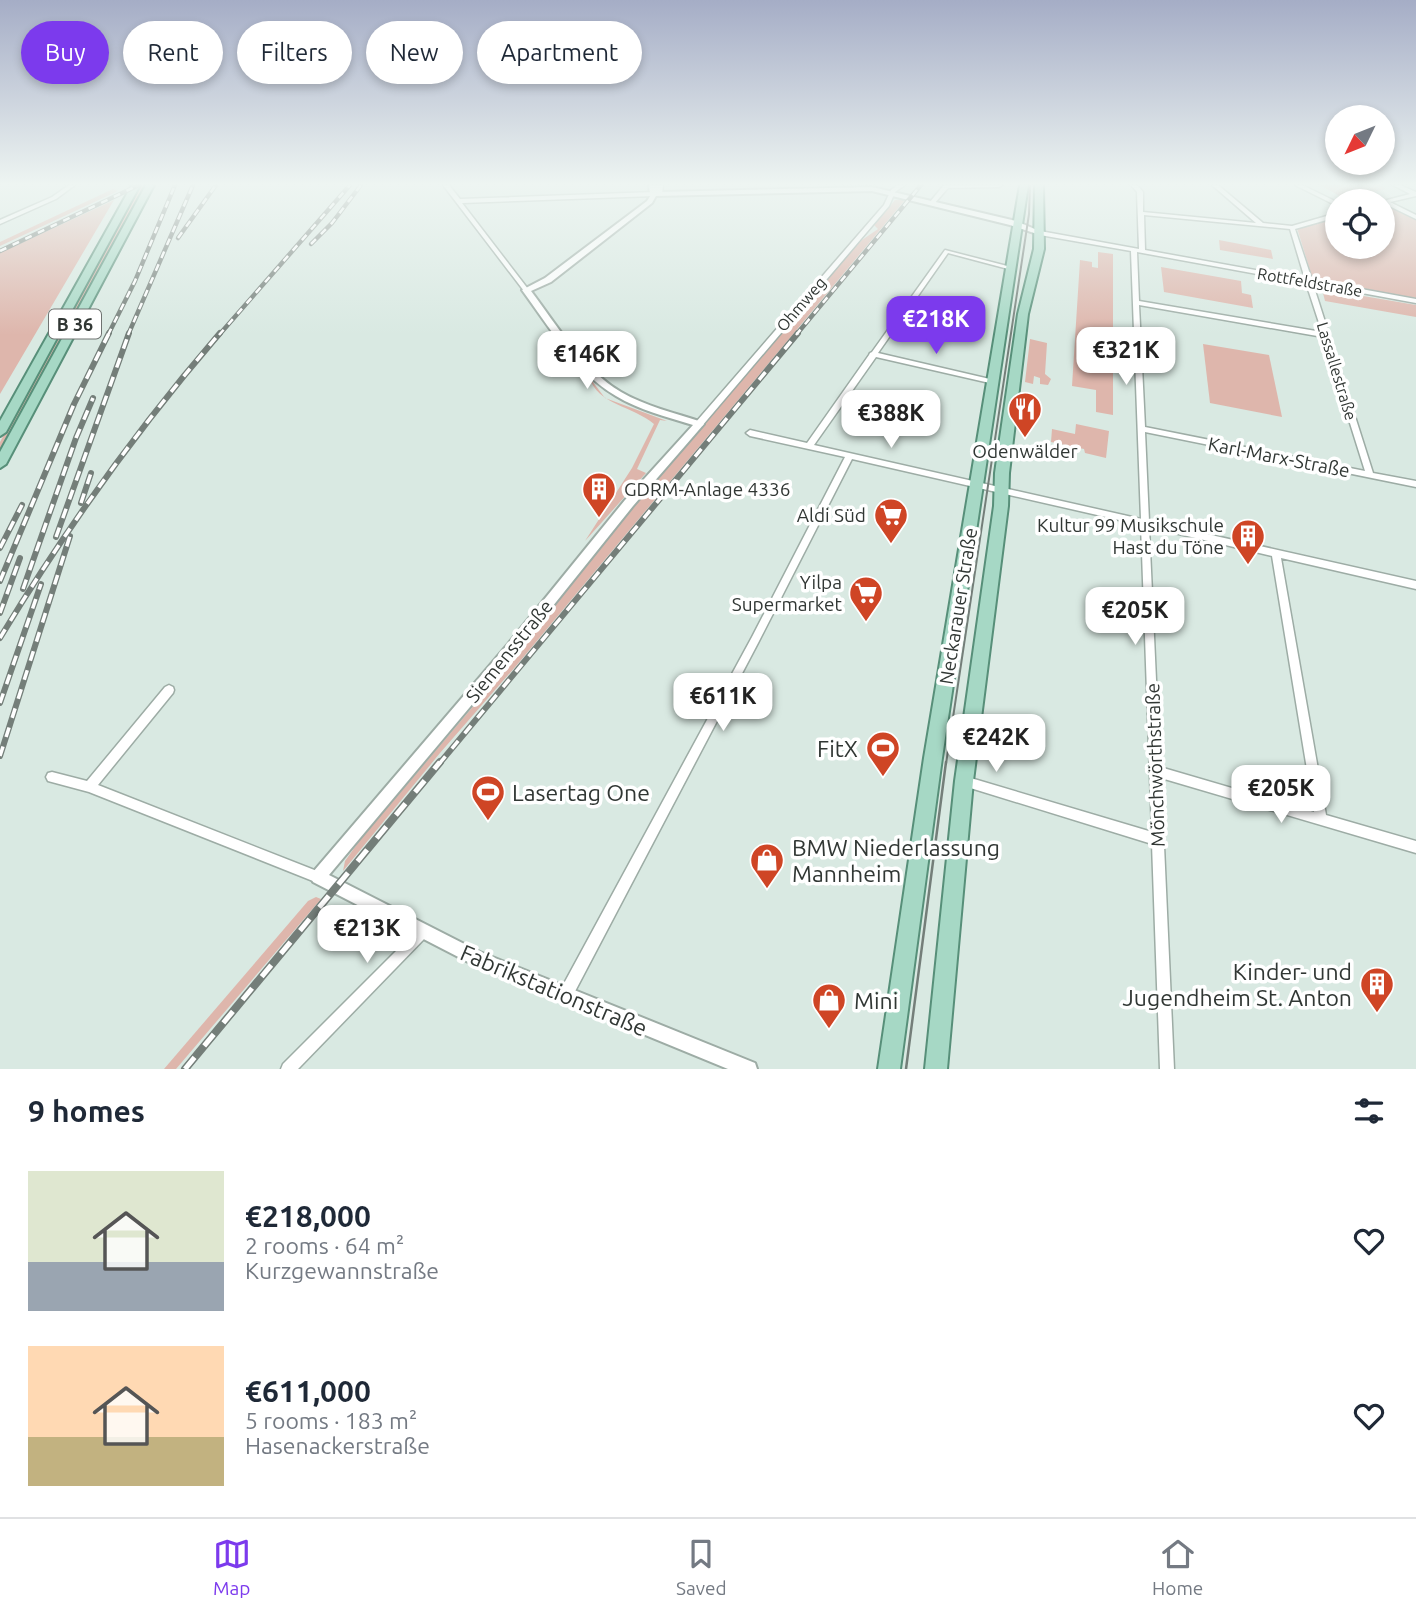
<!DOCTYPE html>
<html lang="en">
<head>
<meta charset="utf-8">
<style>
	:root { --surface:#fff; --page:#f6f6f7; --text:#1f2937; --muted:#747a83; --line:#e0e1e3; --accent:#7c3aed }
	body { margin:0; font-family:Ubuntu,sans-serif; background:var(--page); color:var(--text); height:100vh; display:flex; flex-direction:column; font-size:26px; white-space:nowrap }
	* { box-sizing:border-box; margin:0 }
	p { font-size:23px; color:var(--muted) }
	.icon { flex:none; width:38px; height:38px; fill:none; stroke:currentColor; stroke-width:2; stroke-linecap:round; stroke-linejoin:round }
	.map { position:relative; height:1069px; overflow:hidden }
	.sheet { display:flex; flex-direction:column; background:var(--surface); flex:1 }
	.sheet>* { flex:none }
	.hud { position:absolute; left:21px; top:21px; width:700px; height:63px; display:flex; gap:14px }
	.needle { width:46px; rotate:227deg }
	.buttons { position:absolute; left:1325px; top:105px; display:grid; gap:14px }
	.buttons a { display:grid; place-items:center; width:70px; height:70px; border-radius:50%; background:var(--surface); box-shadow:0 4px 10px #0003; font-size:35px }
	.price { position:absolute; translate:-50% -60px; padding:0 16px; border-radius:14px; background:#fff; color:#222; font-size:23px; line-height:46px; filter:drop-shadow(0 2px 4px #0008) }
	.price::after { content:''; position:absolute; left:50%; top:42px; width:21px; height:16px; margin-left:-10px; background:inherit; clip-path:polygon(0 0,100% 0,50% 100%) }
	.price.current { background:var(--accent); color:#fff }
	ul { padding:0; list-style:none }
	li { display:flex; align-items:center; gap:21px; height:175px; padding:0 28px }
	li span { display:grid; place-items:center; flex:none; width:196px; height:140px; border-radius:0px; color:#555 }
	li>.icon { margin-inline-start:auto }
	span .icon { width:84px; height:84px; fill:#fffc; stroke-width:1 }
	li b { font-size:30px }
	h2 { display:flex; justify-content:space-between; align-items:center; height:84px; padding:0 28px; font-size:30px }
	.tag { padding:0 24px; border-radius:32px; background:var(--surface); box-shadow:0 4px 10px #0003; font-size:24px; line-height:63px }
	.tag.current { background:var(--accent); color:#fff }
	.dock { display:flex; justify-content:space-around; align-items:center; height:98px; border-top:2px solid var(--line); background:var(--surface); font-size:19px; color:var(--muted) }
	.dock a { display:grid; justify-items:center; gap:4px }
	.dock .current { color:var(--accent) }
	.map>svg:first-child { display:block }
	.green { fill:#deb6ac }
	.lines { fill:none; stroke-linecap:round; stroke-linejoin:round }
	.minor-casing { stroke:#9daca5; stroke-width:3 }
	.tertiary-casing { stroke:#9daca5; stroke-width:4 }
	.secondary-casing { stroke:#9daca5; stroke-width:4 }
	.primary-casing { stroke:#578f79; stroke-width:4 }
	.minor { fill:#fff; fill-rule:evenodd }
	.tertiary { fill:#fff; fill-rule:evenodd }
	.secondary { fill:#fff; fill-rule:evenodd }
	.primary { fill:#a6d8c5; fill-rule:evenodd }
	.tram-far1 { stroke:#747e79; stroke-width:2 }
	.tram { stroke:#747e79; stroke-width:2.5 }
	.rail-far2-casing { stroke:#747e79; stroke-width:4.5 }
	.rail-far1-casing { stroke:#747e79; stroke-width:6 }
	.rail-casing { stroke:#747e79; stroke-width:8 }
	.rail-far2 { stroke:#fff; stroke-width:2.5; stroke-dasharray:7; stroke-linecap:butt }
	.rail-far1 { stroke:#fff; stroke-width:3.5; stroke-dasharray:10; stroke-linecap:butt }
	.rail { stroke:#fff; stroke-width:5; stroke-dasharray:15; stroke-linecap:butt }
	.labels { text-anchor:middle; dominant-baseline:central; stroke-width:7; stroke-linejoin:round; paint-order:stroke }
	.far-street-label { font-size:16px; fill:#313734; stroke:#fff }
	.shield { fill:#fff; stroke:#6f7371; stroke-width:2 }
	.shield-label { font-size:18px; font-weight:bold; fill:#313734 }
	.poi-label { font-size:19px; fill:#313734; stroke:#fff; text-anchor:end }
	.street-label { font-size:19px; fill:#313734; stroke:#fff }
	.near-poi-label { font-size:23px; fill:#313734; stroke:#fff; text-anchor:start }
	.near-street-label { font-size:23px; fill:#313734; stroke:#fff }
</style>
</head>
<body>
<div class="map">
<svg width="1416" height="1069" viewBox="0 0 1416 1069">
	<rect width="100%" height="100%" fill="#d9e9e2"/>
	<g class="green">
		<path d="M140,185H146L0,455V442Z"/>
		<path d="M1320,185H1380L1386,189L1356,196L1350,194L1345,199Z"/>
		<path d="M113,189L118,191L0,246V242Z"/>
		<path d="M114,200L0,394V253Z"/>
		<path d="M895,200H905L516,666L440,753L343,871L345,861L360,840L476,703L626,514L836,268L862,240L878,229L874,225Z"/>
		<path d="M1383,205L1416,218V298L1313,280L1297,228L1337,217V247H1382Z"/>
		<path d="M1219,240L1271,250L1273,259L1220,250Z"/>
		<path d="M1098,252L1113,254V415L1096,412V390L1072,386L1080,260L1092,262V267L1098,268Z"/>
		<path d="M1161,267L1241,281L1242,293L1251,295L1253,308L1164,292Z"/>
		<path d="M1322,289L1416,305V317L1325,301Z"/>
		<path d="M1030,339L1047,343L1045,374L1051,379L1048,385L1040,384V378L1034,376L1033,384L1025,382Z"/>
		<path d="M1203,344L1269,355L1282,417L1210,403Z"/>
		<path d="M589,377L605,398L667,421L660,420L637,469L646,473L585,541L632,468L654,424C633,406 598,405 589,377Z"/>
		<path d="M1076,424L1109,431L1106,458L1085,453L1084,449L1051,442L1052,429L1075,434Z"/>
		<path d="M316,897L321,899L176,1069H164L308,901Z"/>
	</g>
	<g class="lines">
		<g class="minor-casing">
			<g id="minor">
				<path d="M69,185H75L56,199L0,224V220L52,197Z"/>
				<path d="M443,185H449L460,199L654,192L657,194L654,196L462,203L528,289L529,290L526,292L524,291Z"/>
				<path d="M657,185H663L662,195L657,194Z"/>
				<path d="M898,185H905L895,192L889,206L702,426H696L695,424L696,422L884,205L891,190Z"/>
				<path d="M944,185H1002L999,187L948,188L934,204H930V202Z"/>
				<path d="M1131,185H1137L1143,192V212L1256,223L1212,185H1218L1263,223L1292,226L1337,213V217L1295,229L1312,280L1416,299V303L1313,284L1373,473L1416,481V487L1145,432L1149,521L1416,581V589L1281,558L1326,815L1416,841V853L1161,778L1174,1069H1160L1152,844L964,786L960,785L958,781L960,777L964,776L1152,832L1141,525L852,459L758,643L571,999L566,1001L561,999L559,994L561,989L752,637L845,457L750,436L746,433L750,430L807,443L869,355L870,353L872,352L945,250L1015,268L1012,270L948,253L878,353L994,380H997V384H994L876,357L814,445L1141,519L1131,251L1040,235L1037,233L1040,231L1139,249L1137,192ZM1144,215L1290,229L1305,279L1145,250ZM1137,252L1306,283L1322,332L1139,301ZM1139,305L1323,337L1365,471L1145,427ZM1149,527L1272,556L1314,812L1160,767Z"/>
				<path d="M1295,185H1302L1337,202V206Z"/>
				<path d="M1393,185H1400L1416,192V196L1390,202L1416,215V219L1385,204L1382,205L1383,201L1410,194Z"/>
				<path d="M169,685L173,687L174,690L173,693L98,785L322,873L324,877L322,881L318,883L89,792L48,781L46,777L48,773L52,772L87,781L165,687Z"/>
				<path d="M422,927L426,929L428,933L426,937L298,1069H281L283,1064L418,929Z"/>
			</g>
		</g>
		<g class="tertiary-casing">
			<path id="tertiary" d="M652,193L657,194L652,203L551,282L531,291C557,325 582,369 621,392C645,406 675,413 702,422L704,424L633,506L516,652L329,875L480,952L755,1063L757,1069H728L470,963L313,882L311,877L313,872L508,644L625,500L693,425C667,417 639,410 616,396C577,374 548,325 522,290L545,278L647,201Z"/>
		</g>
		<g class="secondary-casing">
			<path id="secondary" d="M649,185H657L658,192L872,187L1016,221L1044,233L1040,235L1010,225L872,191L654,196L650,194Z"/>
		</g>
		<g class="primary-casing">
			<g id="primary">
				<path d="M132,185H140L6,432L0,436V421Z"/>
				<path d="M146,185H154L6,464L0,468V452Z"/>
				<path d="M1020,185H1028L942,758L900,1069H878L924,758Z"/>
				<path d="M1035,185H1043L1044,249L1028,314L1009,473L1008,506L973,781L947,1069H925L955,781L994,506L995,473L1018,314L1034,249Z"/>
			</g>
		</g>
		<use href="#minor" class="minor"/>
		<use href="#tertiary" class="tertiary"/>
		<use href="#secondary" class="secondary"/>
		<use href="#primary" class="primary"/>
		<path class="tram-far1" d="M946,764L1029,214L1030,185"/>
		<path class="tram" d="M906,1069L946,762"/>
		<g class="rail-far2-casing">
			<g id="rail-far2">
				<path d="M178,238L216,185"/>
				<path d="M311,244L332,223L361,185"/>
				<path d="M0,251L139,185"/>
				<path d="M108,335L135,281L175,185"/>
				<path d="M128,335L193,185"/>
				<path d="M219,335L350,185"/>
				<path d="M796,335L921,185"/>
			</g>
		</g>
		<g class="rail-far1-casing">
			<g id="rail-far1">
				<path d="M81,503L91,473"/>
				<path d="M56,537L129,333"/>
				<path d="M0,548L22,505"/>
				<path d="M0,581L74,404L109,333"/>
				<path d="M23,589L76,438L93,398"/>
				<path d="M0,613L20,558"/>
				<path d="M0,638C65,530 138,428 220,333"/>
				<path d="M0,703L41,584"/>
				<path d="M0,756L70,536"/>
				<path d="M439,764L798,333"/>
			</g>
		</g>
		<g class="rail-casing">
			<path id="rail" d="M185,1069L440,762"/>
		</g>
		<use href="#rail-far2" class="rail-far2"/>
		<use href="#rail-far1" class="rail-far1"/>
		<use href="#rail" class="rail"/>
	</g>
	<linearGradient id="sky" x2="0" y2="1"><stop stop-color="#a5adc6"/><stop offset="0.55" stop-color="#eef5f2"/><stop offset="1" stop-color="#eef5f2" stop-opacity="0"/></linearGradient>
	<rect width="1416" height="335" fill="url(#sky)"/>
	<defs>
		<g id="restaurant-pin" transform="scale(1.75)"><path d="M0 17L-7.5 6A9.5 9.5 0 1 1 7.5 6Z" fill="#cf4525" stroke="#fff"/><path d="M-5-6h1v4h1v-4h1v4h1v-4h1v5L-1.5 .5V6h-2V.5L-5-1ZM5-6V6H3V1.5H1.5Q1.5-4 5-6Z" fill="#fff"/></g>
		<g id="building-pin" transform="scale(1.75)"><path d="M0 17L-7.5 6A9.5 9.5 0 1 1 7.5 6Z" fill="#cf4525" stroke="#fff"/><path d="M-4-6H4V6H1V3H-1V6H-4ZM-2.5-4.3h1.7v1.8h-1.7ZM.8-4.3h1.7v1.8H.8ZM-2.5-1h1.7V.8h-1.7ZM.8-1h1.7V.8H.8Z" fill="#fff"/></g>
		<g id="supermarket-pin" transform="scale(1.75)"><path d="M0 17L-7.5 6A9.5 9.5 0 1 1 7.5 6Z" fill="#cf4525" stroke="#fff"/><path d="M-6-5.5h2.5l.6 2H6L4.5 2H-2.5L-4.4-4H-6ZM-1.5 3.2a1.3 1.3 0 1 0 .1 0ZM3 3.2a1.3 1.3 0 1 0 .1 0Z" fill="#fff"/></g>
		<g id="stadium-pin" transform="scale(1.75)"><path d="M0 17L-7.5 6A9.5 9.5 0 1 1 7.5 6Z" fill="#cf4525" stroke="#fff"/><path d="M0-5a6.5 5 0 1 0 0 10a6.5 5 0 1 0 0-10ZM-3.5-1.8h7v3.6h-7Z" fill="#fff"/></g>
		<g id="shop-pin" transform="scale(1.75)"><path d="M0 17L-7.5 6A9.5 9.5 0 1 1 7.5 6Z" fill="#cf4525" stroke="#fff"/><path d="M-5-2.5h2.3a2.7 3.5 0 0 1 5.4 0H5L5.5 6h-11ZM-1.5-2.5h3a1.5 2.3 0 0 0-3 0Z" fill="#fff"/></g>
	</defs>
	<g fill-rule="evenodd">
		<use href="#restaurant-pin" x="1025" y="409"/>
		<use href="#building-pin" x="599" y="489"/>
		<use href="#supermarket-pin" x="891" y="515"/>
		<use href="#building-pin" x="1248" y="536"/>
		<use href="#supermarket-pin" x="866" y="593"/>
		<use href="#stadium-pin" x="883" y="748"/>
		<use href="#stadium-pin" x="488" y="792"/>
		<use href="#shop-pin" x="767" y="860"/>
		<use href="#building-pin" x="1377" y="984"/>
		<use href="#shop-pin" x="829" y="1000"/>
	</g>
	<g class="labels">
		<g class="far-street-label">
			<text transform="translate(1310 282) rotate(10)">Rottfeldstraße</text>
			<text transform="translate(801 304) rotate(-49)">Ohmweg</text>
			<text transform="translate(1337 371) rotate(73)">Lassallestraße</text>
		</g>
		<rect class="shield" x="49" y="309.5" width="52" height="29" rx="5"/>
		<g class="shield-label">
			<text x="75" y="324">B 36</text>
		</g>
		<g class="poi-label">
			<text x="1025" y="451" text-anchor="middle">Odenwälder</text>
			<text x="624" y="489" text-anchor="start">GDRM-Anlage 4336</text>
			<text x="866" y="515">Aldi Süd</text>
			<text x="1224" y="525">Kultur 99 Musikschule<tspan x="1224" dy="22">Hast du Töne</tspan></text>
			<text x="842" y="582">Yilpa<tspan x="842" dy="22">Supermarket</tspan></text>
		</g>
		<g class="street-label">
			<text transform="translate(1279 457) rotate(11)">Karl-Marx-Straße</text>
			<text transform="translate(958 606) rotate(-81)">Neckarauer Straße</text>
			<text transform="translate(509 651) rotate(-51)">Siemensstraße</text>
			<text transform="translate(1155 765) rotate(-92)">Mönchwörthstraße</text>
		</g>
		<g class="near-poi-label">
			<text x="858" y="748" text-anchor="end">FitX</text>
			<text x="512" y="792">Lasertag One</text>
			<text x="792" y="847">BMW Niederlassung<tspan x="792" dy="26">Mannheim</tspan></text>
			<text x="1352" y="971" text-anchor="end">Kinder- und<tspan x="1352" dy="26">Jugendheim St. Anton</tspan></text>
			<text x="854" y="1000">Mini</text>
		</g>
		<g class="near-street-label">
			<text transform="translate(554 990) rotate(23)">Fabrikstationstraße</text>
		</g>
	</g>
</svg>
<div class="buttons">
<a><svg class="needle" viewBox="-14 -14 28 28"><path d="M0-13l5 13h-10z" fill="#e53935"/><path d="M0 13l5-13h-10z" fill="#747a83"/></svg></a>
<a><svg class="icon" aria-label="locate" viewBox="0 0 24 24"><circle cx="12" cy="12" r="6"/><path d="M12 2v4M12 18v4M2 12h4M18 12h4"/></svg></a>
</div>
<b class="price current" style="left:936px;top:356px">€218K</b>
<b class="price" style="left:1126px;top:387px">€321K</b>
<b class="price" style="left:587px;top:391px">€146K</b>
<b class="price" style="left:891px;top:450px">€388K</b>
<b class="price" style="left:1135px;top:647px">€205K</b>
<b class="price" style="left:723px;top:733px">€611K</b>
<b class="price" style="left:996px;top:774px">€242K</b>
<b class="price" style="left:1281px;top:825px">€205K</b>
<b class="price" style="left:367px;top:965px">€213K</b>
<div class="hud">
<a class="tag current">Buy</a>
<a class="tag">Rent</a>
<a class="tag">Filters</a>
<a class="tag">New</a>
<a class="tag">Apartment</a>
</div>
</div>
<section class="sheet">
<h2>9 homes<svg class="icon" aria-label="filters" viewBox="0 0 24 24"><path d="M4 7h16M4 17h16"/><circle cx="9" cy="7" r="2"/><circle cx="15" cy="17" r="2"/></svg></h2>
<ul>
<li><span style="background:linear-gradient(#dfe7d0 65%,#9aa5b1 0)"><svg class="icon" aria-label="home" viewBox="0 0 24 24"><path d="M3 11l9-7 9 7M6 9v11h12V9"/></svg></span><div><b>€218,000</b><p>2 rooms · 64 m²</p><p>Kurzgewannstraße</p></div><svg class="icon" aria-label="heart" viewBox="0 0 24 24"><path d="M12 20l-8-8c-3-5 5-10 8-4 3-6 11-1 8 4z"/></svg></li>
<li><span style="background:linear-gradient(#ffd9b3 65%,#c2b280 0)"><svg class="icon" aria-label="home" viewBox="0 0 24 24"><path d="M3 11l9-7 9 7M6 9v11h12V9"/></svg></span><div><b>€611,000</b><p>5 rooms · 183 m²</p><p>Hasenackerstraße</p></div><svg class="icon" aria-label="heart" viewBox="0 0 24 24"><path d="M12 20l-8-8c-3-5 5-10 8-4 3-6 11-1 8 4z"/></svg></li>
</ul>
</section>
<nav class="dock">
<a class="current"><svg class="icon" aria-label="map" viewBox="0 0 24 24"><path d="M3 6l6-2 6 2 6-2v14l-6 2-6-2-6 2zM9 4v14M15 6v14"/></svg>Map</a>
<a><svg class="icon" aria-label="saved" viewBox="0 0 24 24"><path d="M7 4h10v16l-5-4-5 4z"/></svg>Saved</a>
<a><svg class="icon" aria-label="home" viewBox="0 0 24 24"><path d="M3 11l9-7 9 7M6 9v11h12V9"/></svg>Home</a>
</nav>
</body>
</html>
